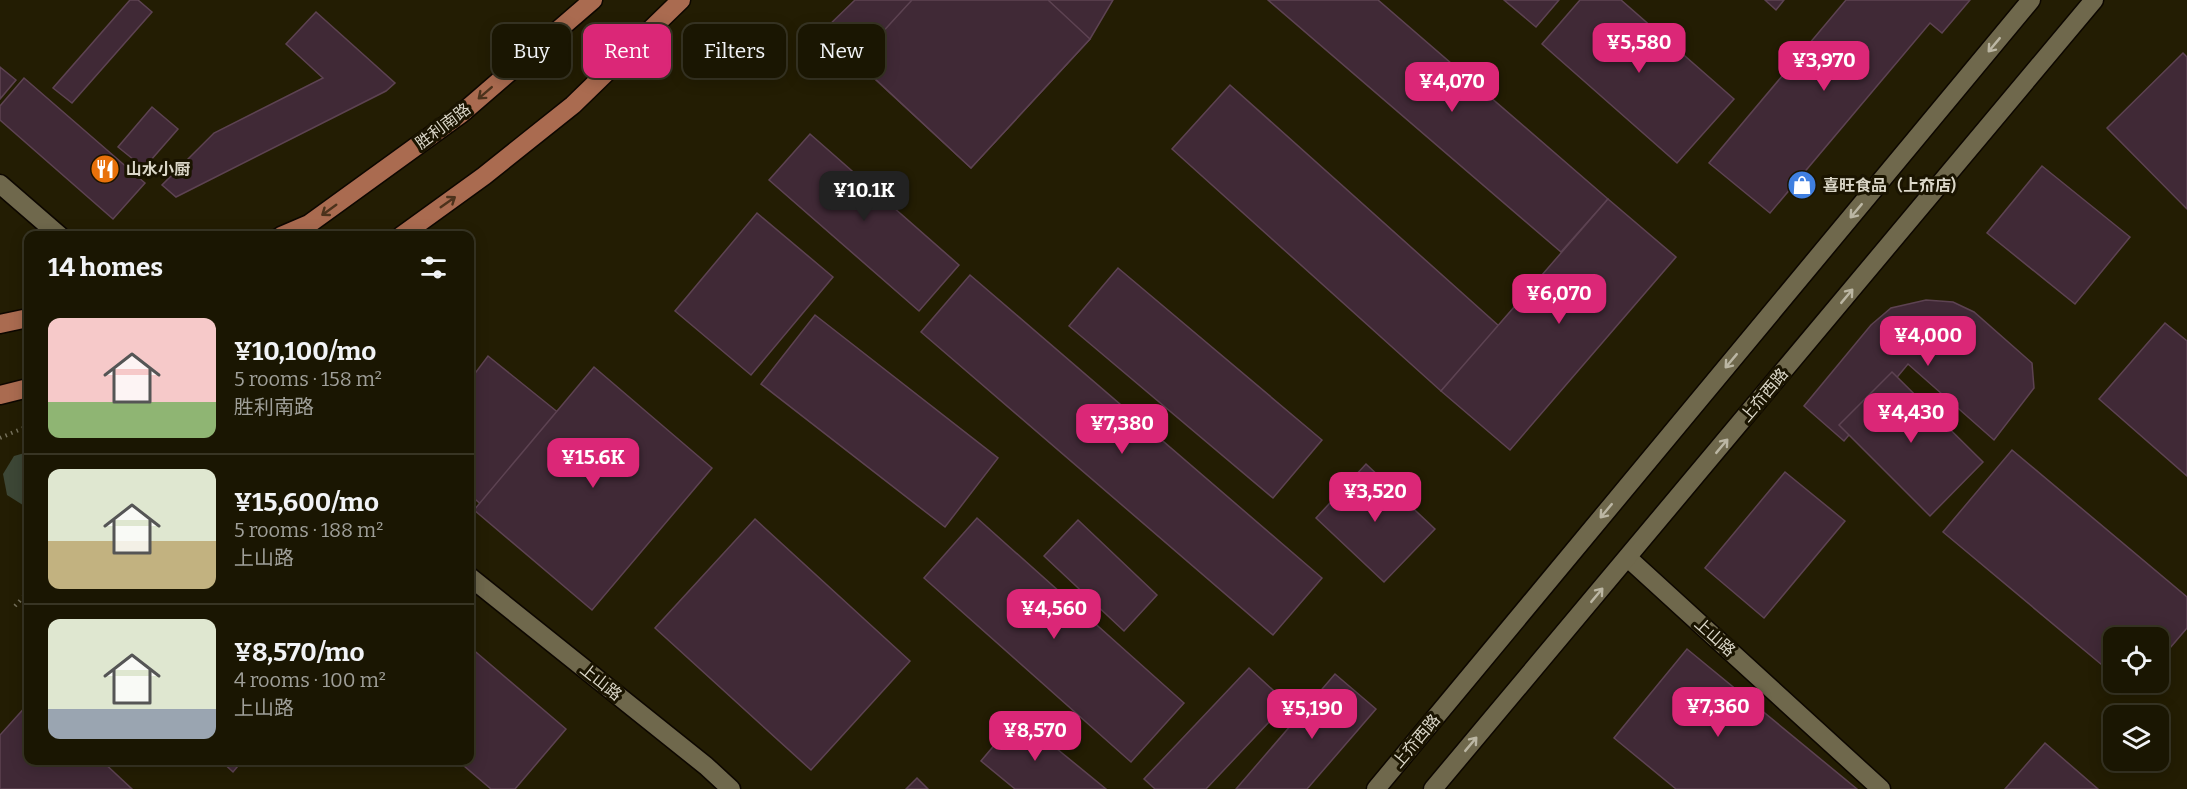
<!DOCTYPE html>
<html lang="en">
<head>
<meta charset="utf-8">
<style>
	:root { --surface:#1a1602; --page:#272311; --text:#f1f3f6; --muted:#9f9f99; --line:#383524; --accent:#db2777 }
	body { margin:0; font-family:Bitter,"Noto Sans SC",serif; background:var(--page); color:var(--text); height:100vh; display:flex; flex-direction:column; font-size:22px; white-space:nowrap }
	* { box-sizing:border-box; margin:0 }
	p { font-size:20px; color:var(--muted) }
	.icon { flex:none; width:33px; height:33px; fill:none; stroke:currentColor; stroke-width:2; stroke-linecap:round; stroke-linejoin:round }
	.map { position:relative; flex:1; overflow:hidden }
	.drawer { position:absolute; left:24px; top:231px; width:450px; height:534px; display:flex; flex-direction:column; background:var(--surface); border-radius:12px; box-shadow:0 3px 15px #0003,0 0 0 2px var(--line) }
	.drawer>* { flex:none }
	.banner { position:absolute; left:492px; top:24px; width:570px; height:54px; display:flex; gap:12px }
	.controls { position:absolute; left:2103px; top:627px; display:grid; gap:12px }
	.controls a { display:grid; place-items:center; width:66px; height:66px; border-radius:12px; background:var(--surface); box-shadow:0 3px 15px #0003,0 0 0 2px var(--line); font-size:30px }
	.price { position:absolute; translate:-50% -51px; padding:0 14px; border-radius:12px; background:var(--accent); color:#fff; font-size:20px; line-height:39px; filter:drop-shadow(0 2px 3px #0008) }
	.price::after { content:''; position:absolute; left:50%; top:36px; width:18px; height:14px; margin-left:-9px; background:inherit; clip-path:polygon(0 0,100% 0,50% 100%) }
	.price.selected { background:#222; color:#fff }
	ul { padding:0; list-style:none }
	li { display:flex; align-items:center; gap:18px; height:150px; padding:0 24px }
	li+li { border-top:2px solid var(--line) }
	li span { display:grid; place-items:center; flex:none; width:168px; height:120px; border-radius:12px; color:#555 }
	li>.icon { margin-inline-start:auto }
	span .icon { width:72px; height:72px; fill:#fffc; stroke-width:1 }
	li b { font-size:26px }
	h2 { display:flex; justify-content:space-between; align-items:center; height:72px; padding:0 24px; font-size:26px }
	.tag { padding:0 21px; border-radius:12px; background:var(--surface); box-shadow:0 3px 15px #0003,0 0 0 2px var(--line); font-size:21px; line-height:54px }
	.tag.selected { background:var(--accent); color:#fff }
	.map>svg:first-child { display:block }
	.green { fill:#3d4736 }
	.building { fill:#402936; stroke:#5d4352; stroke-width:1.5 }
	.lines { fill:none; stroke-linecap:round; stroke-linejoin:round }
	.minor-casing { stroke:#0d0700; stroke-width:21 }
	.tertiary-casing { stroke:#0d0700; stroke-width:21 }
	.primary-casing { stroke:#0d0700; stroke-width:21 }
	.path { stroke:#76715c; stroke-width:4; stroke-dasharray:1.5 4.5; stroke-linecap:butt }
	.minor { stroke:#6f684c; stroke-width:18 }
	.tertiary { stroke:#6f684c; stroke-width:18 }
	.primary { stroke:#aa6b50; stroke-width:18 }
	.oneway { stroke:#bbb6a3 }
	.oneway2 { stroke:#4c321c }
	.labels { text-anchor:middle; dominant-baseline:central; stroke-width:6; stroke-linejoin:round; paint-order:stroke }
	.street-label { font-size:16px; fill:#dbd7c8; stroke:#1a1400 }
	.poi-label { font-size:16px; font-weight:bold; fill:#dbd7c8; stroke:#1a1400; text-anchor:start }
</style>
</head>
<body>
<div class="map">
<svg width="2187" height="789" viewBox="0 0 2187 789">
	<rect width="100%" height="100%" fill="#231d03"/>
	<path class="green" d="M28,452V506L26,507L7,495L3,474L14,456Z"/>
	<g class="building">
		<path d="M130,0H138L152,12L72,103L53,88Z"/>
		<path d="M855,0H1113L1090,39L971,168L823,31Z"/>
		<path d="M912,0H1048L1090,39L971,168L856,61Z"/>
		<path d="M1268,0H1378L1608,199L1561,252Z"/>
		<path d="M1504,0H1559L1536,27Z"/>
		<path d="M1580,0H1621L1734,99L1677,163L1542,44Z"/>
		<path d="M1765,0H1784L1776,10Z"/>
		<path d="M1846,0H1970L1942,33L1930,23L1770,213L1709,163Z"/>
		<path d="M316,12L395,83L386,91L176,197L162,185L214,133L323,78L286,44Z"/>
		<path d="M2183,53L2187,57V209L2107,128Z"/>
		<path d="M0,67L16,80L0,99Z"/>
		<path d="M24,78L145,183L113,219L0,120V106Z"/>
		<path d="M1230,85L1499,326L1441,391L1172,149Z"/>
		<path d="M152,107L178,129L144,168L118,147Z"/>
		<path d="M810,134L959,265L919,311L769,180Z"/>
		<path d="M2042,166L2130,237L2075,304L1987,233Z"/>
		<path d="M1608,199L1676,257L1510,450L1441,391Z"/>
		<path d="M757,213L833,277L751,375L675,311Z"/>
		<path d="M1118,268L1322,440L1273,498L1069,326Z"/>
		<path d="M970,275L1322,578L1273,635L921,332Z"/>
		<path d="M1926,300L1953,302L1974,312L2032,363L2034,388L1994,440L1908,364L1844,441L1804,406L1871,325L1891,308Z"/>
		<path d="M815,315L998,458L945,527L761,384Z"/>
		<path d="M2165,323L2187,341V476L2099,399Z"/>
		<path d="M488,356L565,418L489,511L470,495V380Z"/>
		<path d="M594,367L712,468L592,610L474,510Z"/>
		<path d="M1892,372L1983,462L1930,516L1839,425Z"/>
		<path d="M2012,450L2187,597V628L2158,662V638H2114V675L1943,532Z"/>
		<path d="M1366,464L1435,529L1384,582L1316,518Z"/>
		<path d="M1785,472L1845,521L1764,618L1705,568Z"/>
		<path d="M977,518L1184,703L1131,762L924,578Z"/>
		<path d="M755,519L910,661L811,770L655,628Z"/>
		<path d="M1078,520L1157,595L1124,631L1044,556Z"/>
		<path d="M470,647L566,729L515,789H491L457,760H470Z"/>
		<path d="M1687,649L1857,789H1676L1614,738Z"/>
		<path d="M1249,668L1287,703L1206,789H1155L1144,779Z"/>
		<path d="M1335,674L1376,709L1307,789H1236Z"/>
		<path d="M28,704V760H101L132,789H0V735Z"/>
		<path d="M1018,717L1106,789H1015L981,761Z"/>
		<path d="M2045,743L2098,789H2005Z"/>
		<path d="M220,760H243L233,772Z"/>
		<path d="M917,778L928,789H906Z"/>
	</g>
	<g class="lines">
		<g class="minor-casing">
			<path id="minor" d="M1628,558L1881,789"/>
		</g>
		<g class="tertiary-casing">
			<g id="tertiary">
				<path d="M0,184L60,236"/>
				<path d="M470,577L706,766L731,789"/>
				<path d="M1376,789L2031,0"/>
				<path d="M1433,789L2094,0"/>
			</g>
		</g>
		<g class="primary-casing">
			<g id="primary">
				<path d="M281,236L309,224L461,114L593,0"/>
				<path d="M401,236L484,176L573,105L681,0"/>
				<path d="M0,324L28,318"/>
				<path d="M0,395L28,388"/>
			</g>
		</g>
		<g class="path">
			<path d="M0,438L28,426"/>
			<path d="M15,606L28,592"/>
		</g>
		<use href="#minor" class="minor"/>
		<use href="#tertiary" class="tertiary"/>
		<use href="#primary" class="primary"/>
	</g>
	<defs><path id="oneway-shaft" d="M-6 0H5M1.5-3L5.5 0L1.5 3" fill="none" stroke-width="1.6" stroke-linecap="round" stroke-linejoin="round" transform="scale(1.5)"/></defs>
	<g class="oneway">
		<use href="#oneway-shaft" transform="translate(1994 45) rotate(130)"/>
		<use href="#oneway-shaft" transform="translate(1856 211) rotate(130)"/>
		<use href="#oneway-shaft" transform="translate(1847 296) rotate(-50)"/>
		<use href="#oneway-shaft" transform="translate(1731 361) rotate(130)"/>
		<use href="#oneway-shaft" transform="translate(1722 446) rotate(-50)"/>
		<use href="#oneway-shaft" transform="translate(1606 511) rotate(130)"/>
		<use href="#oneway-shaft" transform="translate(1597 595) rotate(-50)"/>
		<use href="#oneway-shaft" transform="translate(1471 744) rotate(-50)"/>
	</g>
	<g class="oneway2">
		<use href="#oneway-shaft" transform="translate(485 93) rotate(139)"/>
		<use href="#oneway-shaft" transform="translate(448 202) rotate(-35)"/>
		<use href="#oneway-shaft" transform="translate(329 210) rotate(144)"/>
	</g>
	<defs>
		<g id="restaurant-disc" transform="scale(1.5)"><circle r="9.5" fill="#e8710a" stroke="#1a1400"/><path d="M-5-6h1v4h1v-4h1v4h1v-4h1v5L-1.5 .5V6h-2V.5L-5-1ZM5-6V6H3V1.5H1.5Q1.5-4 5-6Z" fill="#fff"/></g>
		<g id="shop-disc" transform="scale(1.5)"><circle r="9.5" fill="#3f7fe0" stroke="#1a1400"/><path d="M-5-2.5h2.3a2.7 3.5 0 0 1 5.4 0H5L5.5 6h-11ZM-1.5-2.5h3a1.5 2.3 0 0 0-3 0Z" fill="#fff"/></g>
	</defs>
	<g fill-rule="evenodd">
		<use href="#restaurant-disc" x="105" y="169"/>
		<use href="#shop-disc" x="1802" y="185"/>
	</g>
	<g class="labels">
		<g class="street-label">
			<text transform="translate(443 126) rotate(-37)">胜利南路</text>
			<text transform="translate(1764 395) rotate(-50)">上夼西路</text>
			<text transform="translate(1715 637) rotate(42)">上山路</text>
			<text transform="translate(601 682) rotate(39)">上山路</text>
			<text transform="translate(1416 741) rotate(-50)">上夼西路</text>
		</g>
		<g class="poi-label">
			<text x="126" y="169">山水小厨</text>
			<text x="1823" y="185">喜旺食品（上夼店)</text>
		</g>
	</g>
</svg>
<div class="controls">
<a><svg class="icon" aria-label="locate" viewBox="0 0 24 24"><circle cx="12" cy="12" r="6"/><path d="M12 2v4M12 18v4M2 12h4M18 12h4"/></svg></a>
<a><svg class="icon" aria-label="layers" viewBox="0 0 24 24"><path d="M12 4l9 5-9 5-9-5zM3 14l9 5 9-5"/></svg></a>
</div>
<b class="price" style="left:1639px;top:74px">¥5,580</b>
<b class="price" style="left:1824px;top:92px">¥3,970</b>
<b class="price" style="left:1452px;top:113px">¥4,070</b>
<b class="price selected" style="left:864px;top:222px">¥10.1K</b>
<b class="price" style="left:1559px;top:325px">¥6,070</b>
<b class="price" style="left:1928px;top:367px">¥4,000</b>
<b class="price" style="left:1911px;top:444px">¥4,430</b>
<b class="price" style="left:1122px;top:455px">¥7,380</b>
<b class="price" style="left:593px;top:489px">¥15.6K</b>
<b class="price" style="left:1375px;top:523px">¥3,520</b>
<b class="price" style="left:1054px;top:640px">¥4,560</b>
<b class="price" style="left:1718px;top:738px">¥7,360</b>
<b class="price" style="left:1312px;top:740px">¥5,190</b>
<b class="price" style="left:1035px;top:762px">¥8,570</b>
<div class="banner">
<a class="tag">Buy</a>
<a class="tag selected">Rent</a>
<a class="tag">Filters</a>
<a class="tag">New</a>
</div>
<section class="drawer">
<h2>14 homes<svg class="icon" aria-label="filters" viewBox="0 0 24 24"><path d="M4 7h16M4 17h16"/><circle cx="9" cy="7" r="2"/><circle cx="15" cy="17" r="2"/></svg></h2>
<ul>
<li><span style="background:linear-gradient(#f6c9c9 70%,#8fb573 0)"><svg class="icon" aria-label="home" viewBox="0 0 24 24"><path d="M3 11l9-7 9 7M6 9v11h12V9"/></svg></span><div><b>¥10,100/mo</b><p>5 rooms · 158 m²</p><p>胜利南路</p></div></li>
<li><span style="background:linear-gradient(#dfe7d0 60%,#c2b280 0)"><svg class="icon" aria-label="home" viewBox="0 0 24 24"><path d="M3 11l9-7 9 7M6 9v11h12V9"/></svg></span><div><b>¥15,600/mo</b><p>5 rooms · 188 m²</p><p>上山路</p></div></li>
<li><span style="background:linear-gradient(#dfe7d0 75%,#9aa5b1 0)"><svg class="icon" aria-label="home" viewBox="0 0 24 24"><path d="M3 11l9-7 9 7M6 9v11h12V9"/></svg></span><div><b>¥8,570/mo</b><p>4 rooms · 100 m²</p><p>上山路</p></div></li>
</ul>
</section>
</div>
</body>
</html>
